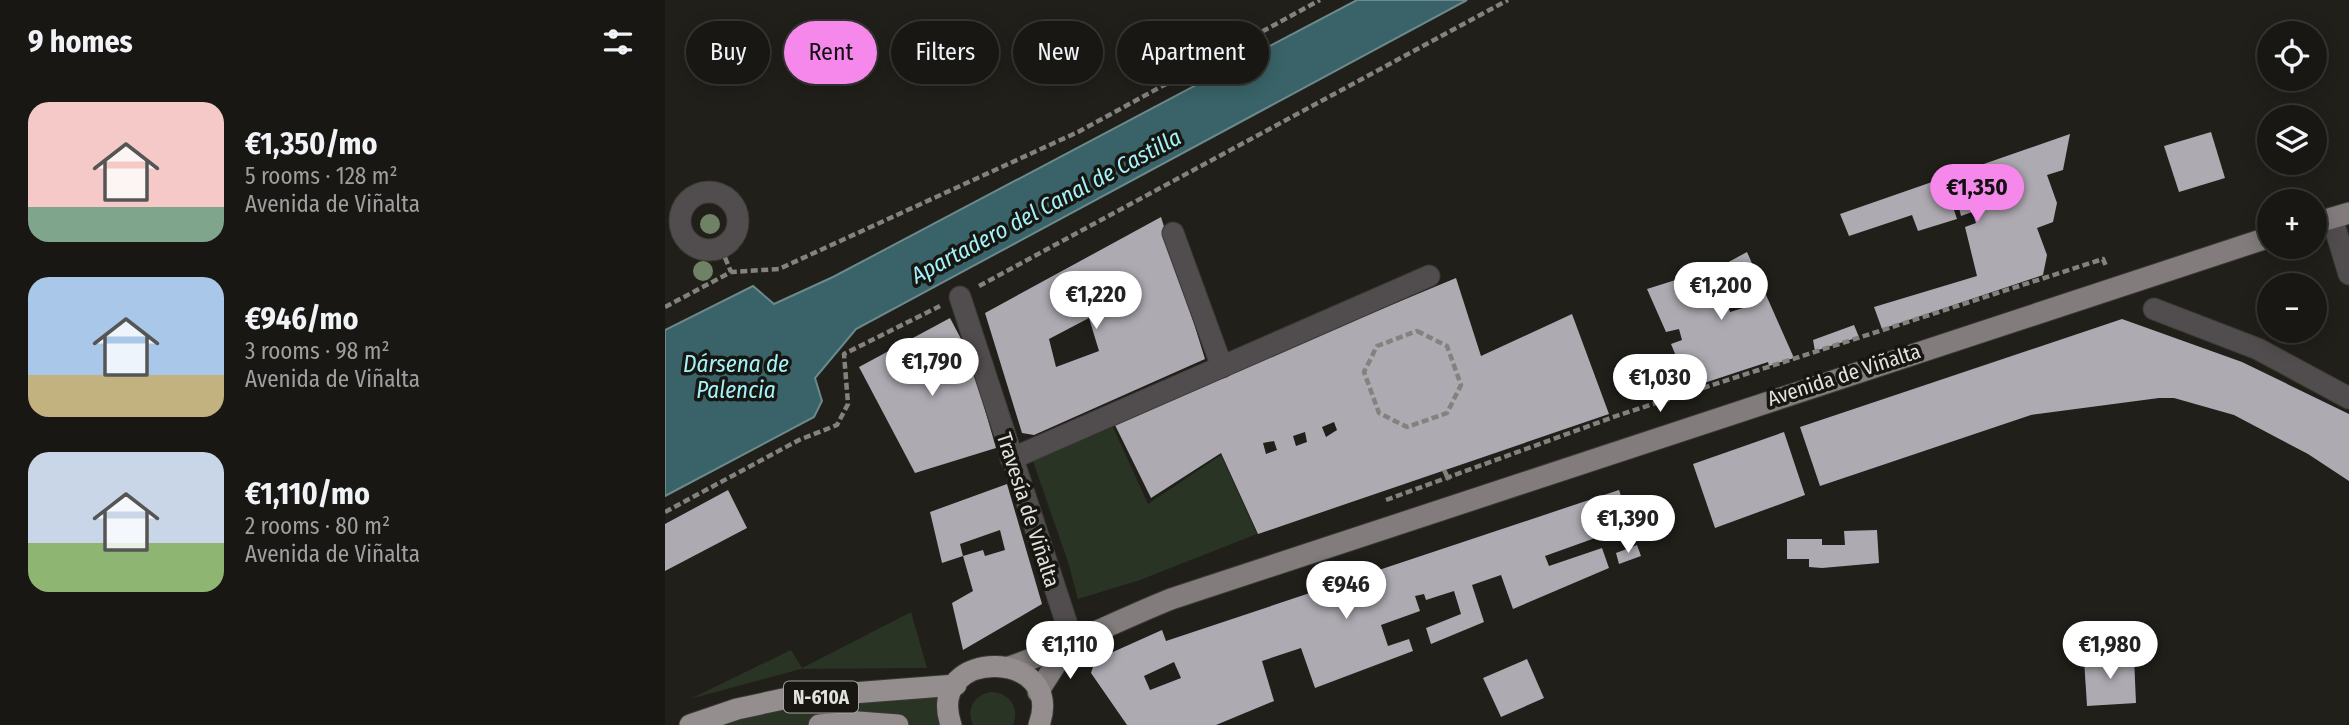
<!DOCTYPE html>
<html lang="en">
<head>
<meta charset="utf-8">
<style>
	:root { --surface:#181714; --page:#252422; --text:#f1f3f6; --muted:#9f9fa0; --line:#363634; --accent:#f788eb }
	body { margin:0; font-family:"Fira Sans Condensed",sans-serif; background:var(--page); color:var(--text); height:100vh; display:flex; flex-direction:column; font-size:26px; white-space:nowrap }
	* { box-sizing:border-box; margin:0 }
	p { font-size:23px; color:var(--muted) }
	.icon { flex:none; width:38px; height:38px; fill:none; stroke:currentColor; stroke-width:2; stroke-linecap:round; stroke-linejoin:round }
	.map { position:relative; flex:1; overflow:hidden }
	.panel { display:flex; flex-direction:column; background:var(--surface); width:665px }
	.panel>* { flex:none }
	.top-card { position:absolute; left:21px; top:21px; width:665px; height:63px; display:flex; gap:14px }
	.buttons { position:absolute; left:1592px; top:21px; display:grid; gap:14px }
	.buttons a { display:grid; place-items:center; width:70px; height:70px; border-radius:50%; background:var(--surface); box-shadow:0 4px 18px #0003,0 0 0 2px var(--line); font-size:35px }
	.price { position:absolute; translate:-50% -60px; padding:0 16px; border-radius:24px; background:#fff; color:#222; font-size:23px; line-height:46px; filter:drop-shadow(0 2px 4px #0008) }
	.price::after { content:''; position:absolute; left:50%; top:42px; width:21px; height:16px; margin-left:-10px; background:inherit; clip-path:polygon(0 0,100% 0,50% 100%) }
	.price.selected { background:var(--accent); color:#111 }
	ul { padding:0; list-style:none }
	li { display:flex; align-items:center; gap:21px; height:175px; padding:0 28px }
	li span { display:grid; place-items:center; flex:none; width:196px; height:140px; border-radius:21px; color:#555 }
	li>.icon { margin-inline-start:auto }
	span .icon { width:84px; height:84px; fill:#fffc; stroke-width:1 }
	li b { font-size:30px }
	h2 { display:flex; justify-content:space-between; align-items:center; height:84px; padding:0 28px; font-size:30px }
	.tag { padding:0 24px; border-radius:32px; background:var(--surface); box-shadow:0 4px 18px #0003,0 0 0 2px var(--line); font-size:24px; line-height:63px }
	.tag.selected { background:var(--accent); color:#111 }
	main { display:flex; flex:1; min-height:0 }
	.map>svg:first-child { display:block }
	.green { fill:#293425 }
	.water { fill:#396368; stroke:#6c898b; stroke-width:2 }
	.building { fill:#adaab1; fill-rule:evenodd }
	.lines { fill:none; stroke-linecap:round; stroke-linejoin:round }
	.minor-casing { stroke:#3b3a35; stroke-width:23 }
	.major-casing { stroke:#3b3a35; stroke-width:23 }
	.highway-casing { stroke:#3b3a35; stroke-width:23 }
	.path { stroke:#83827e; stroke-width:4.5; stroke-dasharray:7 3.5; stroke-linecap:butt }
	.minor { stroke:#514d4e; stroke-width:21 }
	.major { stroke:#827c7d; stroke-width:21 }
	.highway { stroke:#958e8f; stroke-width:21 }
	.tree { fill:#6f8265 }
	.labels { text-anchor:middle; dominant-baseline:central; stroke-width:7; stroke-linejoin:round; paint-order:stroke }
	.shield { fill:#171611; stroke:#a5a5a0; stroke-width:2 }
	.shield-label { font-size:19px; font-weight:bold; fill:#e2e2de }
	.street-label { font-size:21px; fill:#e2e2de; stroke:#171611 }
	.water-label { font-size:23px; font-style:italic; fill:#a4f2fb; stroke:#171611 }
</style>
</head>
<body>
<main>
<section class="panel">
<h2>9 homes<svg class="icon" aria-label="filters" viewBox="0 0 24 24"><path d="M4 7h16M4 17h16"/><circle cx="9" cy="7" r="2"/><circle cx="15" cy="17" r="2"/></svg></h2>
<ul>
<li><span style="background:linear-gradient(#f6c9c9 75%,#7fa58c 0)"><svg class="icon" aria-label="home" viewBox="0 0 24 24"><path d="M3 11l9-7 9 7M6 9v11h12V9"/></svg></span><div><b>€1,350/mo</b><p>5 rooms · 128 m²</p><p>Avenida de Viñalta</p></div></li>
<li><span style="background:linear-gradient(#a9c7e8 70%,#c2b280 0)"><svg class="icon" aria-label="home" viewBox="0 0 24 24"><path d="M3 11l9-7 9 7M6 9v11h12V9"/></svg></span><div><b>€946/mo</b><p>3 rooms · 98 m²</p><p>Avenida de Viñalta</p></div></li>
<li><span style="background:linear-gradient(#c9d6e8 65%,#8fb573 0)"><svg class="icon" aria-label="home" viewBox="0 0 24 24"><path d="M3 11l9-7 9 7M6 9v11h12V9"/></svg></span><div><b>€1,110/mo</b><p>2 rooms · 80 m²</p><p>Avenida de Viñalta</p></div></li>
</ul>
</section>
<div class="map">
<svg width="1684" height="725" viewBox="0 0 1684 725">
	<rect width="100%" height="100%" fill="#201f1a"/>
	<g class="green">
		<path d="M448,427L483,504L556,455L592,534L475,580L413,599L403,562L368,461Z"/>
		<path d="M246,612L262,668L136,669L25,699L126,650L137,668Z"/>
		<path d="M291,685L286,725H25L72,709Z"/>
		<path d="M325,692C344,692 355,707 348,725H308C301,709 308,696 325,692Z"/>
	</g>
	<path class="water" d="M692,0H802L191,329L150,378L157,401L149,417L0,496V330L88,286L109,304L168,277Z"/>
	<g class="building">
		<path d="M1546,132L1560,178L1514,192L1499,146Z"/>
		<path d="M1405,134L1398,170L1382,175L1392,203L1388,222L1372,228L1382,255L1378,275L1217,329L1209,307L1312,276L1300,227L1311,223L1307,212L1296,216L1292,199L1286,201L1292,219L1253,231L1247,215L1184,236L1175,214Z"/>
		<path d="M496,217L540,359L369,435L357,433L320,313ZM424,318L434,351L391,367L384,339Z"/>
		<path d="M1082,252L1129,358L1104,366L1103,362L1024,388L1006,344L1017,340L1014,329L1001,332L982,289L1058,265ZM1073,296L1078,308L1065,312L1061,300Z"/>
		<path d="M791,278L816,356L907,314L944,414L593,534L556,453L486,498L448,421ZM669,422L672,430L661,437L657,427ZM640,432L642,442L631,446L628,436ZM609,441L612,450L601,454L598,443Z"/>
		<path d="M285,318L304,354L331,448L250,473L194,367Z"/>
		<path d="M1457,319L1577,362L1684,414V481L1643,454L1569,415L1509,398H1494L1366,415L1155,486L1135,427Z"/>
		<path d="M1189,325L1194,337L1150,351L1148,340Z"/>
		<path d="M1119,432L1140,495L1050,528L1028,464Z"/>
		<path d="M342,484L377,604L298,650L287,603L308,591L298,556L318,550L320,556L340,550L335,530L295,544L298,556L277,563L265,512Z"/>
		<path d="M63,490L82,528L0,571V524Z"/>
		<path d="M954,490L965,522L932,534L933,537L880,556L884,566L937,548L944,568L848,609L836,575L807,585L819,622L766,644L761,628L796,614L789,591L761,600L759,594L750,596L755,611L716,625L723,646L744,639L748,651L650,688L636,648L597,661L609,701L551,725H462L426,673L430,660L497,630L501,641ZM509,662L516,678L485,690L479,676Z"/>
		<path d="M1212,530L1214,563L1157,568L1144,567V559H1122V539H1157V545H1180L1179,531Z"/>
		<path d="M972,545L976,556L954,564L951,553Z"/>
		<path d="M1469,657L1471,703L1422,706L1419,659Z"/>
		<path d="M862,659L879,698L836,717L818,678Z"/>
	</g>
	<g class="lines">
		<g class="minor-casing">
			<g id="minor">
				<circle cx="44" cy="221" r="29"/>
				<path d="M1667,218L1684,274"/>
				<path d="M508,233L557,367"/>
				<path d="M295,297L408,643"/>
				<path d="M1489,309L1593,349L1684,398"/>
				<path d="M346,459L764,276"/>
			</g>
		</g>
		<g class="major-casing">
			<g id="major">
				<path d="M1650,223L1684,213"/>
				<path d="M344,667C400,648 451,621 506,599L1605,237"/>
				<path d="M373,692L401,648"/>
			</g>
		</g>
		<g class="highway-casing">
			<g id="highway">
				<path d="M25,725L72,709L123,698L291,685"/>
				<path d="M154,725L193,722L233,725"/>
				<path d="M286,725C259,645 402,649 374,725"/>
			</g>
		</g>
		<g class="path">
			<path d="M56,248L66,272"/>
			<path d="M1623,253L1643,247"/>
			<path d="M314,286L843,0"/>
			<path d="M0,307L66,272L114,269L413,132L655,0"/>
			<path d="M752,331L782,346L796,385L782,413L742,427L714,413L699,372L712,346Z"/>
			<path d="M779,470L784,480"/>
			<path d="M721,500L954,415L1438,259L1441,266"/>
			<path d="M0,512L134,440L172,425L183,404L179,354L275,306"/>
		</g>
		<use href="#minor" class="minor"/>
		<use href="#major" class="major"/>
		<use href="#highway" class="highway"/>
	</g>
	<g class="tree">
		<circle cx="45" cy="224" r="10"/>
		<circle cx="38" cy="271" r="10"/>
	</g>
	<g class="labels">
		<rect class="shield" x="119" y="681.5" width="74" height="31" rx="5"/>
		<g class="shield-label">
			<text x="156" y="697">N-610A</text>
		</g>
		<g class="street-label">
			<text transform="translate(1179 375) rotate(-18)">Avenida de Viñalta</text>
			<text transform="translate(363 510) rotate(72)">Travesía de Viñalta</text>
		</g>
		<g class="water-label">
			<text transform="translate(381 206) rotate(-28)">Apartadero del Canal de Castilla</text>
			<text x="71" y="364">Dársena de<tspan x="71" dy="26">Palencia</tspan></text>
		</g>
	</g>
</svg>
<div class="buttons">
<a><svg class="icon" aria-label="locate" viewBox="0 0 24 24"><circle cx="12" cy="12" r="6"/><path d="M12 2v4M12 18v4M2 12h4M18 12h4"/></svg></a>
<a><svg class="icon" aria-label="layers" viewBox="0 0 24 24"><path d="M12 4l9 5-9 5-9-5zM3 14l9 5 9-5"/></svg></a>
<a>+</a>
<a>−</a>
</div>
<b class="price selected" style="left:1312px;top:224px">€1,350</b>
<b class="price" style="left:1056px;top:322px">€1,200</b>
<b class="price" style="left:431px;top:331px">€1,220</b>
<b class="price" style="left:267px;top:398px">€1,790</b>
<b class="price" style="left:995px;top:414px">€1,030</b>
<b class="price" style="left:963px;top:555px">€1,390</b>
<b class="price" style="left:681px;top:621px">€946</b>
<b class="price" style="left:405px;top:681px">€1,110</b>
<b class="price" style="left:1445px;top:681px">€1,980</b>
<div class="top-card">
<a class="tag">Buy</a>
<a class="tag selected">Rent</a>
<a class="tag">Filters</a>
<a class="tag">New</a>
<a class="tag">Apartment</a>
</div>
</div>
</main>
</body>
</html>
